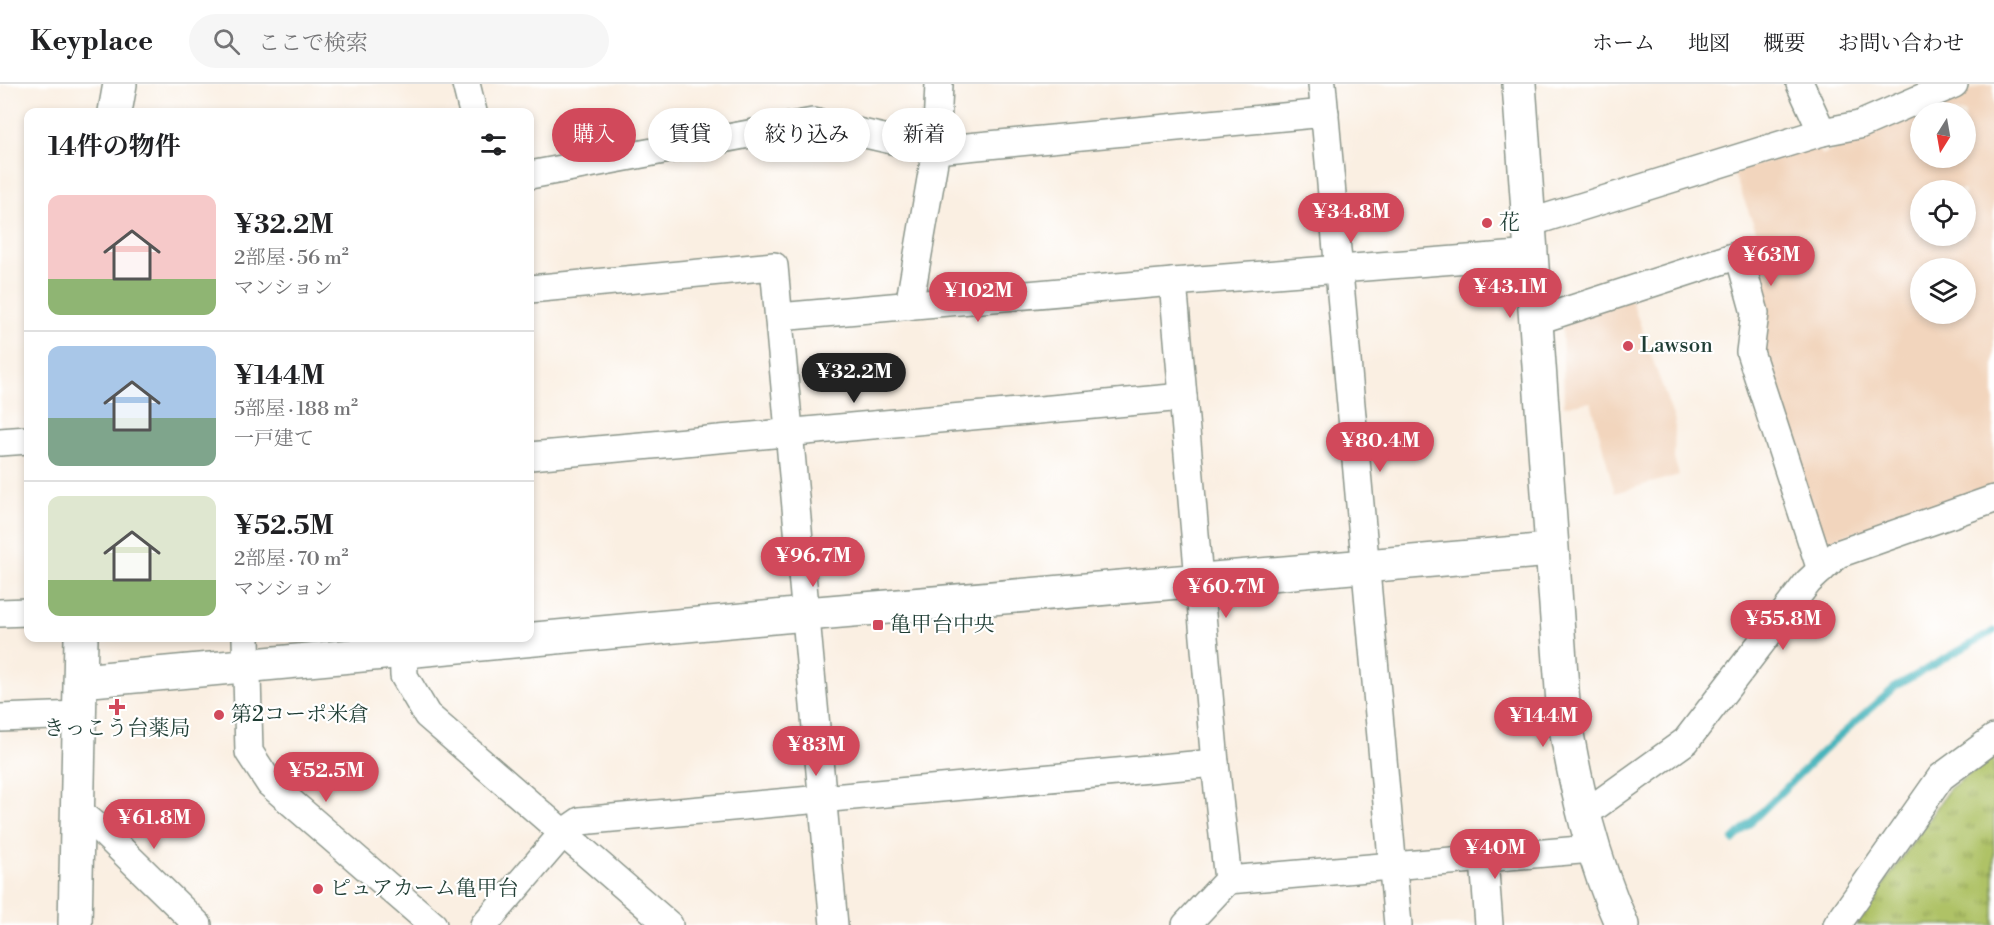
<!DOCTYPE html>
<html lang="ja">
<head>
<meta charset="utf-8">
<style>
	:root { --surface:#fff; --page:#f6f6f6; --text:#202124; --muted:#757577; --line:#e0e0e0; --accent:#d1495b }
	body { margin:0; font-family:"Libre Bodoni","Noto Serif JP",serif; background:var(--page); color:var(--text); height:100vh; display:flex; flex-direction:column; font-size:22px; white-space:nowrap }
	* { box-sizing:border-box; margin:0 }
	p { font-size:20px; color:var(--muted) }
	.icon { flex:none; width:33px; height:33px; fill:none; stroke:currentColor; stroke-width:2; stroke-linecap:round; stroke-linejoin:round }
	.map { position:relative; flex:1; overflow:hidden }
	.side { position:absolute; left:24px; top:24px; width:510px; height:534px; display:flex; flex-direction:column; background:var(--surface); border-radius:12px; box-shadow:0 3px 9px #0003 }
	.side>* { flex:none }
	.top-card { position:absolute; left:552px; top:24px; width:570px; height:54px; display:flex; gap:12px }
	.needle { width:39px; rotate:191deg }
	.tools { position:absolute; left:1910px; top:18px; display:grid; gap:12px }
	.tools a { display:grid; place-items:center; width:66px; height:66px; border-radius:50%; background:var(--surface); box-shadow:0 3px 9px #0003; font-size:30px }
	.price { position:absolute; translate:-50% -51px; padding:0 14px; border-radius:21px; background:var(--accent); color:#fff; font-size:20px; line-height:39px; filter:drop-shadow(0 2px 3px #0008) }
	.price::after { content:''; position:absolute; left:50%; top:36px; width:18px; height:14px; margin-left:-9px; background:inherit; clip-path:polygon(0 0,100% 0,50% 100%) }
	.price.current { background:#222; color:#fff }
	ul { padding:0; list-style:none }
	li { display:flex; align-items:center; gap:18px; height:150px; padding:0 24px }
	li+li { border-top:2px solid var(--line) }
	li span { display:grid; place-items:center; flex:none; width:168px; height:120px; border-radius:12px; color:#555 }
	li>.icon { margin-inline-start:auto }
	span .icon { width:72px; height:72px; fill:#fffc; stroke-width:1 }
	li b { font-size:26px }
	h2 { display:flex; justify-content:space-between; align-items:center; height:72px; padding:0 24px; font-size:26px }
	.chip { padding:0 21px; border-radius:27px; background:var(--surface); box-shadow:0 3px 9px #0003; font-size:21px; line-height:54px }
	.chip.current { background:var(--accent); color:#fff }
	header { display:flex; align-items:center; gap:36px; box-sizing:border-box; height:84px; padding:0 30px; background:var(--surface); border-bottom:2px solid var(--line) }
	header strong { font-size:28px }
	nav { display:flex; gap:33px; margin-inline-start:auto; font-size:21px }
	.search { width:420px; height:54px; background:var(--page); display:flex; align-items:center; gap:15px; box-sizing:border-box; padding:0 21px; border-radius:33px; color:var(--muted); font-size:22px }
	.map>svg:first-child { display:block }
	.built { fill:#f2d5bd; fill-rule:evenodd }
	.grass { fill:url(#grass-tufts); stroke:#67804d; stroke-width:1.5 }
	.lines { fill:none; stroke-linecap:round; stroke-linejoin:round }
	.stream { stroke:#44b4bb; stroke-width:7 }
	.minor-casing { stroke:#8c968b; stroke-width:30 }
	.tertiary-casing { stroke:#8c968b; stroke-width:36 }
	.primary-casing { stroke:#8c968b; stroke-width:36 }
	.minor { stroke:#fff; stroke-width:27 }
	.tertiary { stroke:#fff; stroke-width:33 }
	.primary { stroke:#fff; stroke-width:33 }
	.poi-dot { fill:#d1495b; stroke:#fff; stroke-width:2 }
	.labels { text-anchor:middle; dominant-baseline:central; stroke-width:4.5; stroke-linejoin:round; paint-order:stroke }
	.poi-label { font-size:21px; fill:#1f3d34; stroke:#fff; text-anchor:start }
</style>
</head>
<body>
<header>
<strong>Keyplace</strong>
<div class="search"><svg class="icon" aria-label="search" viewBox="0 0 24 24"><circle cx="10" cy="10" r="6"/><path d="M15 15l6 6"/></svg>ここで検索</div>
<nav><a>ホーム</a><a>地図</a><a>概要</a><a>お問い合わせ</a></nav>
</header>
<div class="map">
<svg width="1994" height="841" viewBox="0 0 1994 841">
	<defs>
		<pattern id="grass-tufts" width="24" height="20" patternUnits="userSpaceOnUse" patternTransform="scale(1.5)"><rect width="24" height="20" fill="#afc266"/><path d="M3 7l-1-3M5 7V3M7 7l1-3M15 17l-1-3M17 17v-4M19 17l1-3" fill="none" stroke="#8e9f55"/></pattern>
	</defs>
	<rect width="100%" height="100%" fill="#fff"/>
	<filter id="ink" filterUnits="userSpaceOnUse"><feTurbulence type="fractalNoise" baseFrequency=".0167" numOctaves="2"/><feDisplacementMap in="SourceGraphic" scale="12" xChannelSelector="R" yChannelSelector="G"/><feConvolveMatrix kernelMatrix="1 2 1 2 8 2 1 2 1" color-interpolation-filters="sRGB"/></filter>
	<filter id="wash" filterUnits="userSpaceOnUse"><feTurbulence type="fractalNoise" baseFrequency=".008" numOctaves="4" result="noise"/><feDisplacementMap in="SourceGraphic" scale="24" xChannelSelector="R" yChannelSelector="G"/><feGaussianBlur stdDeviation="1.35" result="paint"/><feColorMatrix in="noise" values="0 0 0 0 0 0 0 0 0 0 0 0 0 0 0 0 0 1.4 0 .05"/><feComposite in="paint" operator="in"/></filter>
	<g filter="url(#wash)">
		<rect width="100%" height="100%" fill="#faefe2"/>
		<g class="built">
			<path d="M1985,0H1994V402L1822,459L1759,269L1745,174L1765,169L1733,88L1818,62L1822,71ZM1920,28H1965V74H1920ZM1920,106H1965V152H1920ZM1920,184H1965V230H1920Z"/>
			<path d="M1631,215L1675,338L1674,375L1679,391L1615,409L1591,318L1564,322L1562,236Z"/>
		</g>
		<path class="grass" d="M1994,672V841H1856L1949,705Z"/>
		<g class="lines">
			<path class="stream" d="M1733,756L1826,664L1896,602L1994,547"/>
		</g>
	</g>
	<g filter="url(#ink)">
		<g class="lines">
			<g class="minor-casing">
				<g id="minor">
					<path d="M466,0L473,28"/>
					<path d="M1322,0L1398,841"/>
					<path d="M1800,0L1822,48"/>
					<path d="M530,91L813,38L936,66L1325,29"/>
					<path d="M1529,139L1822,48L1859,41L1954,0"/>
					<path d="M1173,198L1215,679L1228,796L1186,841"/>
					<path d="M530,205L774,182L834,841"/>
					<path d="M909,222L936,66L939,0"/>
					<path d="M779,233L1173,198L1532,170"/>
					<path d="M1535,237L1739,171L1755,229L1750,268L1821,486"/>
					<path d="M0,358L28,356"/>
					<path d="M530,372L1183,313"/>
					<path d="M0,529L28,528"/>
					<path d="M246,554L249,668L270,700L433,841"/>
					<path d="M403,554L404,592L427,631L669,841"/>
					<path d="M0,634L80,631"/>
					<path d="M78,727L101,746L198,841"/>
					<path d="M1583,731L1686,657L1808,498L1838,470L1994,415"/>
					<path d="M1484,775L1489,841"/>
					<path d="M1228,796L1592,765"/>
					<path d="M484,841L564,748L580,737L1215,679"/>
					<path d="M1837,841L1941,693L1994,654"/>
				</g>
			</g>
			<g class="tertiary-casing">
				<g id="tertiary">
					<path d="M1519,0L1564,633C1576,705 1592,774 1622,841"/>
					<path d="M81,597L806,530L1551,466"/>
				</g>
			</g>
			<g class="primary-casing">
				<g id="primary">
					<path d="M115,28L120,0"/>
					<path d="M75,841L81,554"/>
				</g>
			</g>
			<use href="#minor" class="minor"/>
			<use href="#tertiary" class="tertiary"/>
			<use href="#primary" class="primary"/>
		</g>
	</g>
	<g class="poi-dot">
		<circle cx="1487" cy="139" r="6"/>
		<circle cx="1628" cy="262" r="6"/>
		<rect x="872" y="535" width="12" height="12" rx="3"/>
		<path d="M114 614h6v6h6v6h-6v6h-6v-6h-6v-6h6z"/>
		<circle cx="219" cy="631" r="6"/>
		<circle cx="318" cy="805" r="6"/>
	</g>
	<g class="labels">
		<g class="poi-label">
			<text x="1499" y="139">花</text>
			<text x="1640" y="262">Lawson</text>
			<text x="890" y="541">亀甲台中央</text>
			<text x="231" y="631">第2コーポ米倉</text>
			<text x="117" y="645" text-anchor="middle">きっこう台薬局</text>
			<text x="330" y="805">ピュアカーム亀甲台</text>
		</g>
	</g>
</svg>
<div class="tools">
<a><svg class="needle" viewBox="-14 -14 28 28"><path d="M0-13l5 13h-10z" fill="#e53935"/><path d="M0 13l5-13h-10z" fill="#757577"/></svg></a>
<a><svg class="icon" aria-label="locate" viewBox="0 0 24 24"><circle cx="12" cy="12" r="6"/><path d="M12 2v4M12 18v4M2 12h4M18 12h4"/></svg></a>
<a><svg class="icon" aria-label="layers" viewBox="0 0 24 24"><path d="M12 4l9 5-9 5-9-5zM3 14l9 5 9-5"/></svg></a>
</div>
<b class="price" style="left:1351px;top:160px">¥34.8M</b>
<b class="price" style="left:1771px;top:203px">¥63M</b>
<b class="price" style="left:1510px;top:235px">¥43.1M</b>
<b class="price" style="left:978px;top:239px">¥102M</b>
<b class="price current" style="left:854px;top:320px">¥32.2M</b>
<b class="price" style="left:1380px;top:389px">¥80.4M</b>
<b class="price" style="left:813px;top:504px">¥96.7M</b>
<b class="price" style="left:1226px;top:535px">¥60.7M</b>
<b class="price" style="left:1783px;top:567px">¥55.8M</b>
<b class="price" style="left:1543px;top:664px">¥144M</b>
<b class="price" style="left:816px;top:693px">¥83M</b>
<b class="price" style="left:326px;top:719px">¥52.5M</b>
<b class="price" style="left:154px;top:766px">¥61.8M</b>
<b class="price" style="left:1495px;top:796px">¥40M</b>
<div class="top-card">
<a class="chip current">購入</a>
<a class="chip">賃貸</a>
<a class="chip">絞り込み</a>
<a class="chip">新着</a>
</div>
<section class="side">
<h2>14件の物件<svg class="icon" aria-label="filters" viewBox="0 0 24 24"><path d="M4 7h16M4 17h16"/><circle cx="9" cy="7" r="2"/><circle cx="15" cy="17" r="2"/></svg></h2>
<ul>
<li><span style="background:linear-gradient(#f6c9c9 70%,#8fb573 0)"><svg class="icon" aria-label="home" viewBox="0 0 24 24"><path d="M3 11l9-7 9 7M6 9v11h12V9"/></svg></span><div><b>¥32.2M</b><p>2部屋 · 56 m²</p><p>マンション</p></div></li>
<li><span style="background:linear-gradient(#a9c7e8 60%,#7fa58c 0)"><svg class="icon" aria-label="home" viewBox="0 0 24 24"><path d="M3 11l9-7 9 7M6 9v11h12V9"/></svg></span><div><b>¥144M</b><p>5部屋 · 188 m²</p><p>一戸建て</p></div></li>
<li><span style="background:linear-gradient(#dfe7d0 70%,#8fb573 0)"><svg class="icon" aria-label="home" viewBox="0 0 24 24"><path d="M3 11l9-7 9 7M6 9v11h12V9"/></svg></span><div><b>¥52.5M</b><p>2部屋 · 70 m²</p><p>マンション</p></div></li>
</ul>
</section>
</div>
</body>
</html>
